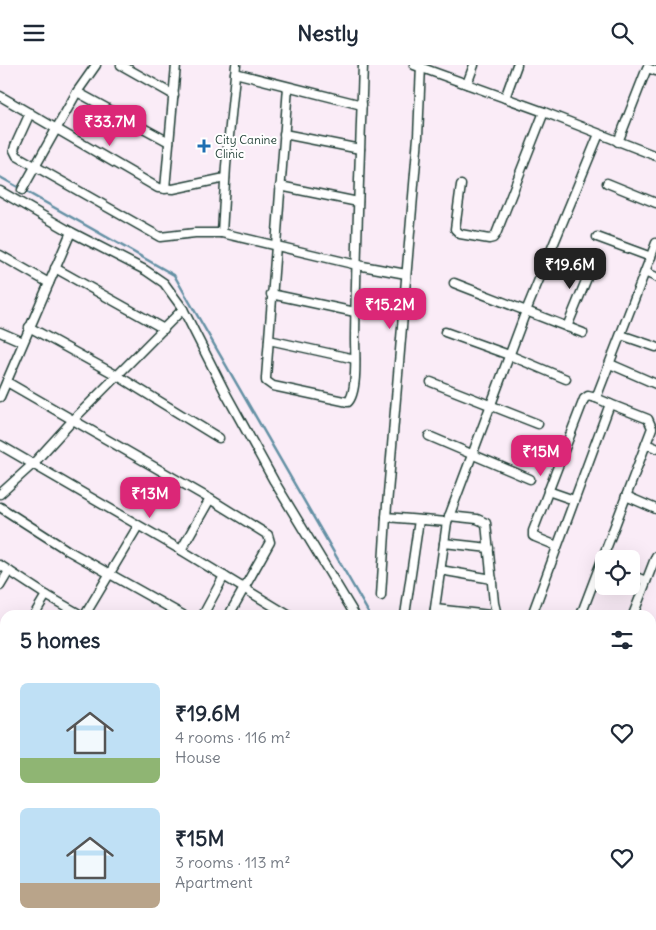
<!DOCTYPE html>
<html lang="en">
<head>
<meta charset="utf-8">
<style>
	:root { --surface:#fff; --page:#f6f6f7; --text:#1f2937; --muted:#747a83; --accent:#db2777 }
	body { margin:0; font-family:Delius,sans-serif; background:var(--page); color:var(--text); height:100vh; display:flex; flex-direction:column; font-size:19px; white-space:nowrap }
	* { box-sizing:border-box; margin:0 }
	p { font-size:16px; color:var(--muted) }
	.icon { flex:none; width:28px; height:28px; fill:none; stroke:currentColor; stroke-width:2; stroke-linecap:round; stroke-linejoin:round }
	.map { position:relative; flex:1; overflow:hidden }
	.side { position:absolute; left:0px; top:545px; width:656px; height:320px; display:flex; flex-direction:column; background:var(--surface); border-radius:15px 15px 0 0; box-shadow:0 5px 20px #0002 }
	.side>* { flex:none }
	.controls { position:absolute; left:595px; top:485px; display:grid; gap:10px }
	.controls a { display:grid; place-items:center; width:45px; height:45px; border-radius:8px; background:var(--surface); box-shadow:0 5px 20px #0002; font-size:25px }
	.price { position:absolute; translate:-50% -42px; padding:0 11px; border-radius:10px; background:var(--accent); color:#fff; font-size:16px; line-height:32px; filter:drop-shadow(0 1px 2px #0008) }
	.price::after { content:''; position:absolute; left:50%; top:30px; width:15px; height:11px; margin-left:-8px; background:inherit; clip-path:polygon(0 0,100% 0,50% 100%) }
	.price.on { background:#222; color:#fff }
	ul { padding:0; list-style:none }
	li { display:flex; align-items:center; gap:15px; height:125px; padding:0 20px }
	li span { display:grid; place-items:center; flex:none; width:140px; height:100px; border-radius:8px; color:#555 }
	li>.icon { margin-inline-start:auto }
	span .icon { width:60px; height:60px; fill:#fffc; stroke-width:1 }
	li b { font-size:21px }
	h2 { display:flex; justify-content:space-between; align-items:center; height:60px; padding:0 20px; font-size:21px }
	header { display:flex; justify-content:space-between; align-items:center; height:65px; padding:0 20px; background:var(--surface); font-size:22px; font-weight:800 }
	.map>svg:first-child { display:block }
	.built { fill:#f7dff1 }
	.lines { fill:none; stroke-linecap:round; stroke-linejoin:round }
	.stream { stroke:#6490a4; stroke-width:2.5 }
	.canal { stroke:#92c7ef; stroke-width:9 }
	.service-casing { stroke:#1f3d34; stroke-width:8 }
	.minor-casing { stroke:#1f3d34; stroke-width:11 }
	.service { stroke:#fff; stroke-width:4 }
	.minor { stroke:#fff; stroke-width:8 }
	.poi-dot { fill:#1f6fb2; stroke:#fff; stroke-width:2 }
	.labels { text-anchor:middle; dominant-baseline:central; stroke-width:4; stroke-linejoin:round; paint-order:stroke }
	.poi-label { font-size:12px; fill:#1f3d34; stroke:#fff; text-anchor:start }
</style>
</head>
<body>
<header><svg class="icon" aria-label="menu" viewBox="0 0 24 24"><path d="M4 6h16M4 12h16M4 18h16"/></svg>Nestly<svg class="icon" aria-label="search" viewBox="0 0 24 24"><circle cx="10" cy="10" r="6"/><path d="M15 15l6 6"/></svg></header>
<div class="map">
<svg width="656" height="865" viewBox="0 0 656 865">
	<rect width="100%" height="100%" fill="#faecf7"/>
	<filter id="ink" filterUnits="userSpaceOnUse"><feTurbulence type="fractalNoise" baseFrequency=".02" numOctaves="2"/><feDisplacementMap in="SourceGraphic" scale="10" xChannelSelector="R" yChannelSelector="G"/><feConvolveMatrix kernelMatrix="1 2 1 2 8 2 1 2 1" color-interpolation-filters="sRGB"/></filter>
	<g filter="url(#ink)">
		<path class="built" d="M0,686L5,690V860H232L239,865H0Z"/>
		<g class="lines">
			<g class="stream">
				<path d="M0,112L174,210L370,550"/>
				<path d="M339,865L341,860"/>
			</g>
			<g class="canal">
				<path d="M0,661L5,665"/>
				<path d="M262,860L268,865"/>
			</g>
			<g class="service-casing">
				<g id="service">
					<path d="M0,835L5,839"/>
					<path d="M33,860L40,865"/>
					<path d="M73,865L77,860"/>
				</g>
			</g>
			<g class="minor-casing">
				<g id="minor">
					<path d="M121,0L174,30"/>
					<path d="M414,0L544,47L656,91"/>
					<path d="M421,0L418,72L386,452L447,457"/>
					<path d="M235,8L362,40"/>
					<path d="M467,19L474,0"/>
					<path d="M288,22L266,313V316L273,321L348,337C358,327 355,288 355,274C356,183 360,91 363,0"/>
					<path d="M77,27L169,77"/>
					<path d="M0,31L158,123L173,124L225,113"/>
					<path d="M505,33L517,0"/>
					<path d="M30,48L15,81L14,85L17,91L160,172L195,168H222L357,200L406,209"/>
					<path d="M284,69L360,84"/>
					<path d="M618,77L647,3L656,6"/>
					<path d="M607,118L656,138"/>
					<path d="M461,120L455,164L460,169L489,174L493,173L496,169L544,47"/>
					<path d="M280,121L358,137"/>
					<path d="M165,124L176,0"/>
					<path d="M22,125L77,27L96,0"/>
					<path d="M0,126L71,167L145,205L164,218L183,244L226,329L274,416L355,550"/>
					<path d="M222,168L226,101L236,0"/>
					<path d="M597,172L651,192"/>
					<path d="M0,190L49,218"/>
					<path d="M55,203L164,264"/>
					<path d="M645,207L656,212"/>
					<path d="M454,218L583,268"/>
					<path d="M271,229L355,247"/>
					<path d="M29,262L118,311L219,373"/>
					<path d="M567,262L594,196"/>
					<path d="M0,267L23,277"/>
					<path d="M445,267L509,290L566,314"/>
					<path d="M621,270L656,282"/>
					<path d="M269,275L355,294"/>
					<path d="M610,299L656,319"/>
					<path d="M7,317L210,434L268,470L270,477L229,550"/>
					<path d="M431,317L538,359"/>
					<path d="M0,332L71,167"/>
					<path d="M429,371L530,414"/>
					<path d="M646,379L656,383"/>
					<path d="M0,380L181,485L288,550"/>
					<path d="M530,381L560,394"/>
					<path d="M548,426L574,435"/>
					<path d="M0,429L33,399L74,354L183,244"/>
					<path d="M626,431L656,444"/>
					<path d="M0,442L67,485L183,550"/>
					<path d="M449,451L477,454L486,458L494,538L497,550"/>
					<path d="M444,478L489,483"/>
					<path d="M557,481L535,472L533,471V466L584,334L588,331L596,333"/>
					<path d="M181,485L210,434"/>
					<path d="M0,500L46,530L81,550"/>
					<path d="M440,505L492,514"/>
					<path d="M631,510L646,516"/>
					<path d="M0,521L9,506"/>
					<path d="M381,531L386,452"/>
					<path d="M435,544L490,550"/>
					<path d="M34,550L46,530"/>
					<path d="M85,550L138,461"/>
					<path d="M203,550L224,511"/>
					<path d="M405,550L419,455"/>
					<path d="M434,550L447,457L526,246L599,69"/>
					<path d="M532,550L610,339L596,333L656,178"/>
					<path d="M581,550L652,363L648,354L610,339"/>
					<path d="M633,550L656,491"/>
					<path d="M0,606L5,598"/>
					<path d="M651,643L656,631"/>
					<path d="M0,647L5,651"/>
					<path d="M0,678L5,681"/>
					<path d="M651,699L653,694"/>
					<path d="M651,729L656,730"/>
					<path d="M651,805L655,811L651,819"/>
					<path d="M241,860L248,865"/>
					<path d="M285,860L292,865"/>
					<path d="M482,860L509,865"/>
					<path d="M415,865L417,860"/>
					<path d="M447,865L448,860"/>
					<path d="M554,865L555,860"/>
					<path d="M629,865L630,860"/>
				</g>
			</g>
			<use href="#service" class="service"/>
			<use href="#minor" class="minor"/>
		</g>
	</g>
	<path class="poi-dot" d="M201.5 73.5h5v5h5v5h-5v5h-5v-5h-5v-5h5z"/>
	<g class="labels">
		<g class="poi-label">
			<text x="215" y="74">City Canine<tspan x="215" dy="14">Clinic</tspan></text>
		</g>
	</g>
</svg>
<div class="controls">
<a><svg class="icon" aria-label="locate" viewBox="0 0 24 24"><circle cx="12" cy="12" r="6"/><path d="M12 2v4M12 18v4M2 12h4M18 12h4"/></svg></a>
</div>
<b class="price" style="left:110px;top:82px">₹33.7M</b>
<b class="price on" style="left:570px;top:225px">₹19.6M</b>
<b class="price" style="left:390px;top:265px">₹15.2M</b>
<b class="price" style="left:541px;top:412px">₹15M</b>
<b class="price" style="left:150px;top:454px">₹13M</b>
<section class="side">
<h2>5 homes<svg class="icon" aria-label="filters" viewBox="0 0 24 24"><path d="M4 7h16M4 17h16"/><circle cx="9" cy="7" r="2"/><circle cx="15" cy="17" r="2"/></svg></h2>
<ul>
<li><span style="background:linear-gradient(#bfe0f5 75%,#8fb573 0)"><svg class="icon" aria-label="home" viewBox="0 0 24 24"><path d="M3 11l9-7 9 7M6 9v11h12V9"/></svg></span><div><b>₹19.6M</b><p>4 rooms · 116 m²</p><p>House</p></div><svg class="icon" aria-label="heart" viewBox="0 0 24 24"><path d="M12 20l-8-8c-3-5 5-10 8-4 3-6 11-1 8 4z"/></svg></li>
<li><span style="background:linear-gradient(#bfe0f5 75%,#b9a48a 0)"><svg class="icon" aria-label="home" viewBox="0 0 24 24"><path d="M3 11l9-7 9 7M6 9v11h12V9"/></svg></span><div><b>₹15M</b><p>3 rooms · 113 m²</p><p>Apartment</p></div><svg class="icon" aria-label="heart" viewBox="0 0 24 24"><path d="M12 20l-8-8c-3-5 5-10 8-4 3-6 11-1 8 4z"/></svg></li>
</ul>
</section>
</div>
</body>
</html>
